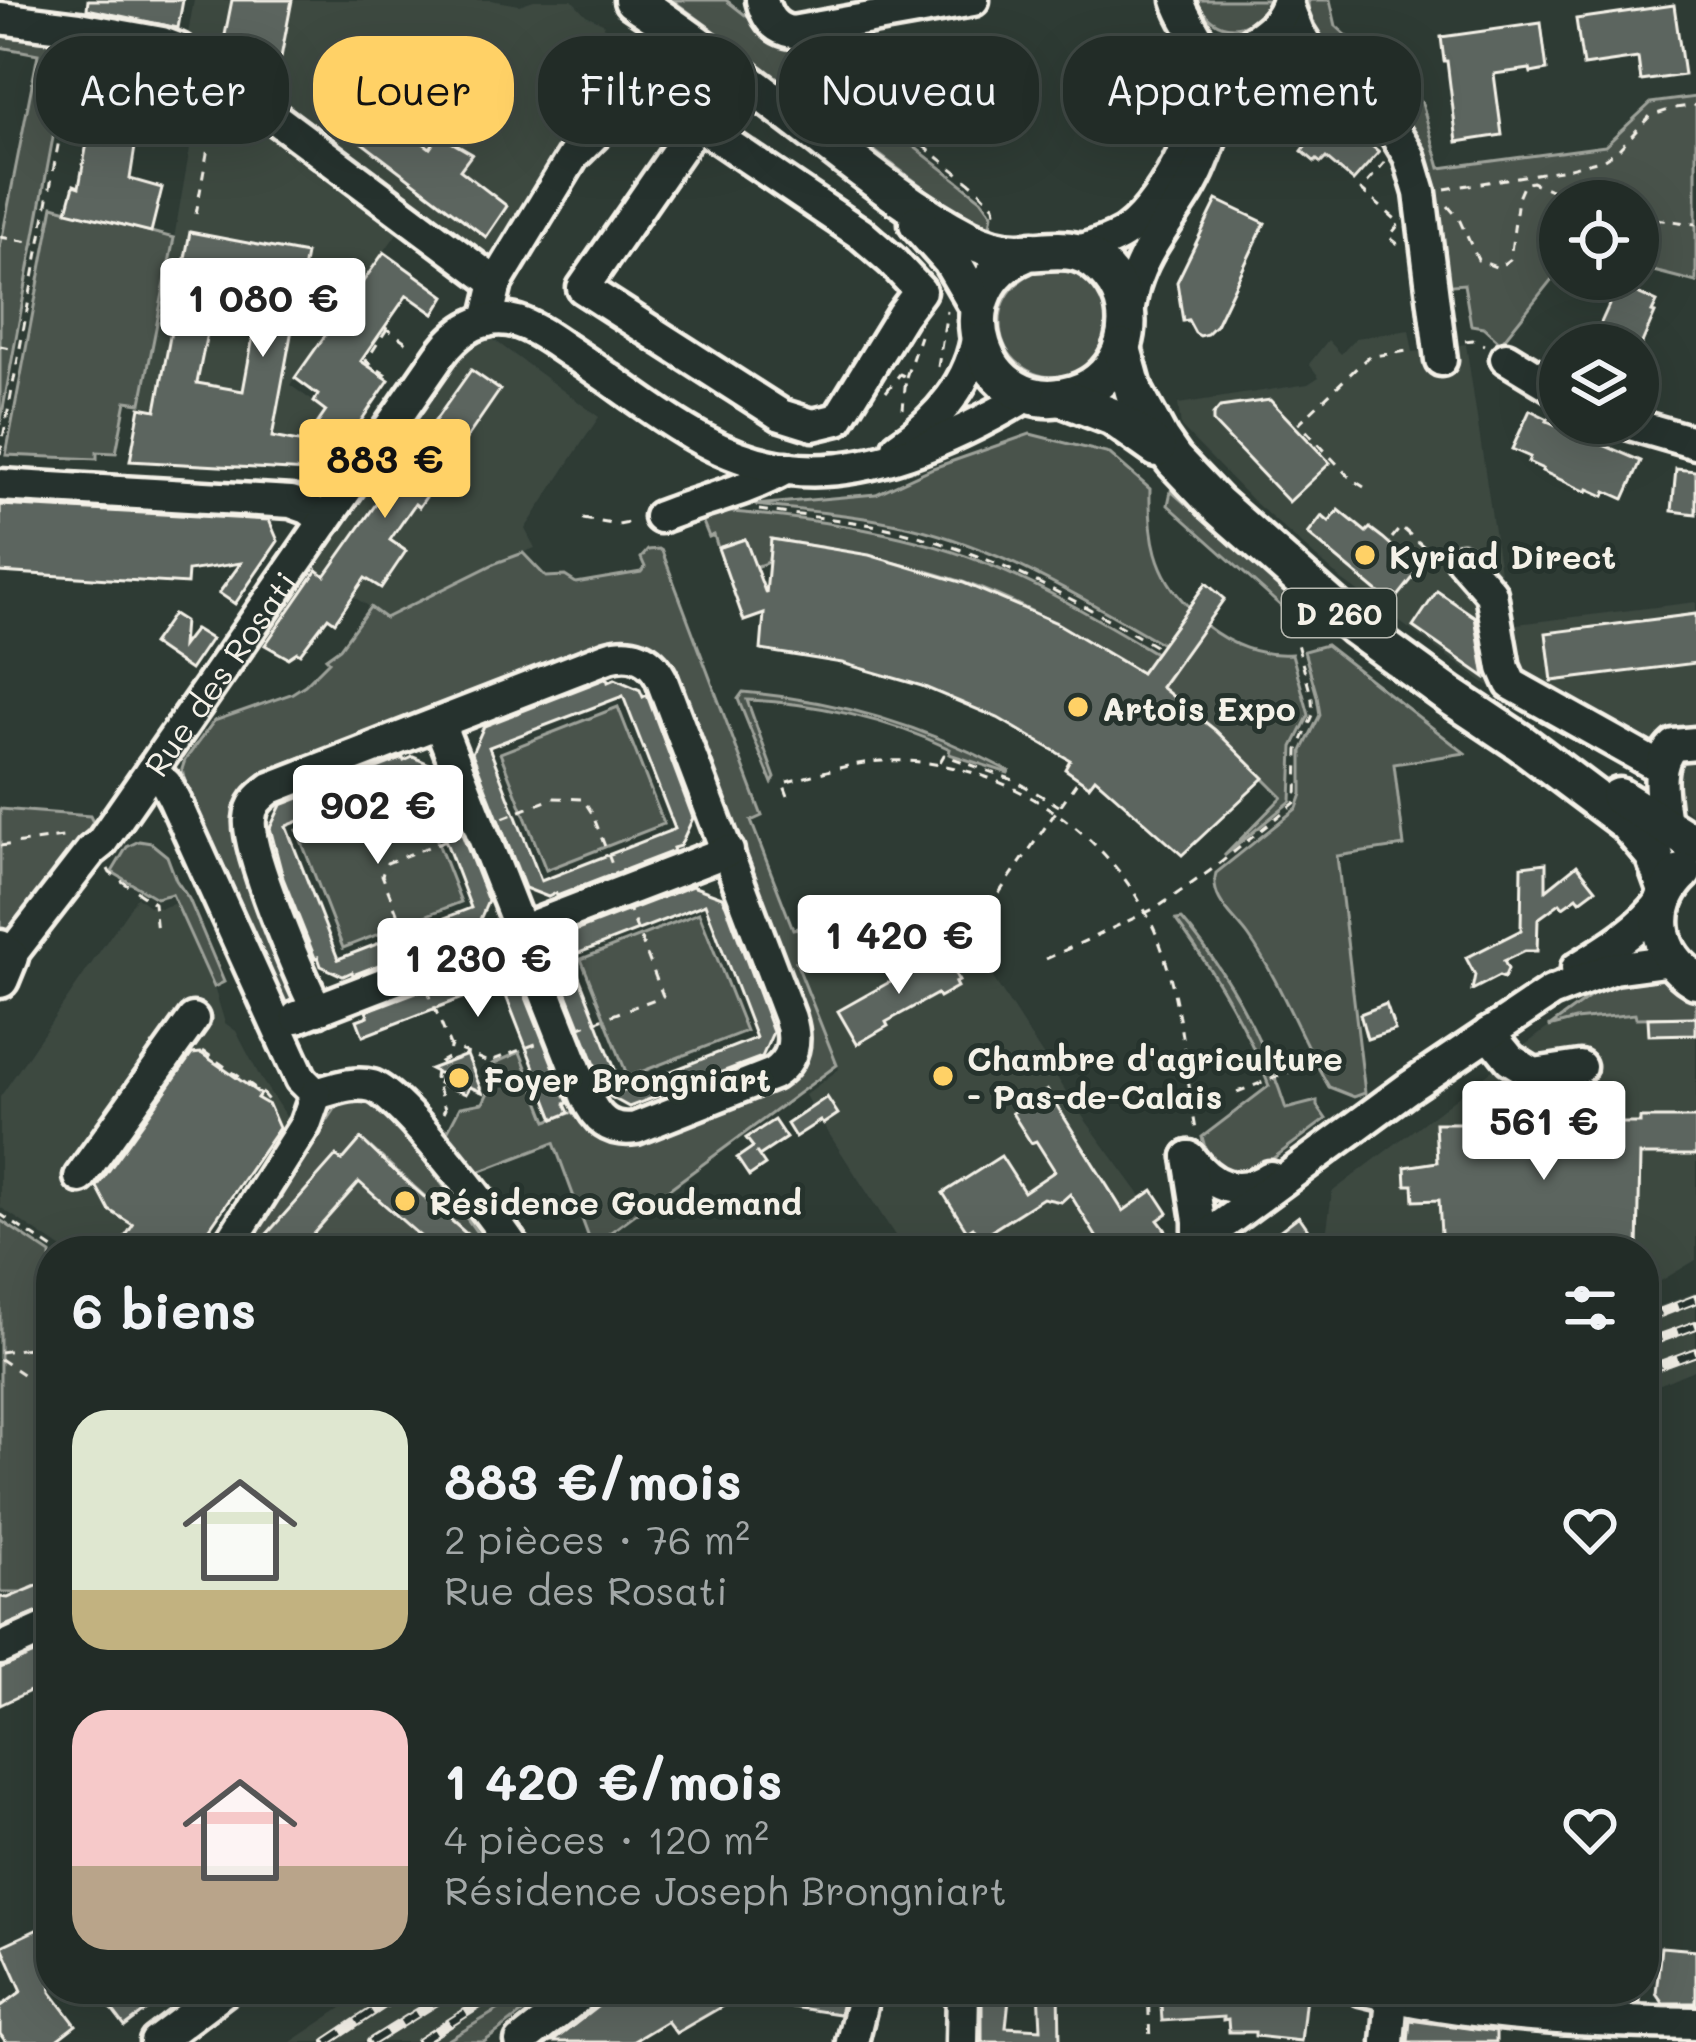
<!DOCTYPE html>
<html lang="fr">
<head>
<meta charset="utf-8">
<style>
	:root { --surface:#222c27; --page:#2a342f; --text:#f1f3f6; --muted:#a2a7a7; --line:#3f4844; --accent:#ffd166 }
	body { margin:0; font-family:Mali,sans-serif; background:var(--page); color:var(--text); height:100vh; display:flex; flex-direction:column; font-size:45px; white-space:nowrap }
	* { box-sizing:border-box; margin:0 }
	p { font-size:39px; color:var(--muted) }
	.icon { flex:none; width:66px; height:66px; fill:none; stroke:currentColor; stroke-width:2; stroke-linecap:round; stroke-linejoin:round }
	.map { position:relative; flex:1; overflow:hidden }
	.details { position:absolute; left:36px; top:1236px; width:1623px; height:768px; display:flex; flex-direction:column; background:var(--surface); border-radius:48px; box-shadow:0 12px 48px #0002,0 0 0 3px var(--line) }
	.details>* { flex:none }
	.banner { position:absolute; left:36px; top:36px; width:1626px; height:108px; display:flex; gap:24px }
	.buttons { position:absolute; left:1539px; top:180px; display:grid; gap:24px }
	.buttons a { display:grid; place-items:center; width:120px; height:120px; border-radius:50%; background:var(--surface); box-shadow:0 12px 48px #0002,0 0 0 3px var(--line); font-size:60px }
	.price { position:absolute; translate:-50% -102px; padding:0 27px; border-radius:12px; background:#fff; color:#222; font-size:39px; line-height:78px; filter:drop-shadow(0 3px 6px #0008) }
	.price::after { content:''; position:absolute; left:50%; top:72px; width:36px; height:27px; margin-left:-18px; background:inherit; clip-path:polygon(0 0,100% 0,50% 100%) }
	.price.on { background:var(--accent); color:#111 }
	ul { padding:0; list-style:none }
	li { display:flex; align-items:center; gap:36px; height:300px; padding:0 36px }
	li span { display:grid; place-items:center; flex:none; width:336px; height:240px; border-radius:36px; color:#555 }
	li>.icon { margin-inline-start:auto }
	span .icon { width:144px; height:144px; fill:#fffc; stroke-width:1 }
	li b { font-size:51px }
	h2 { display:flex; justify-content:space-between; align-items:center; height:144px; padding:0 36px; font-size:51px }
	.tag { padding:0 42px; border-radius:48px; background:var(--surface); box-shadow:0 12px 48px #0002,0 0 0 3px var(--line); font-size:42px; line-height:108px }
	.tag.on { background:var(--accent); color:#111 }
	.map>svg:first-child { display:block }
	.built { fill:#3c4841 }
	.green { fill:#48524c; stroke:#9ea29a; stroke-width:3 }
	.building { fill:#5c655e; stroke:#f4f1e8; stroke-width:3; fill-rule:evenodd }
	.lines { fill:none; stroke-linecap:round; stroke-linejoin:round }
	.minor-casing { stroke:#f4f1e8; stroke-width:39 }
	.major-casing { stroke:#f4f1e8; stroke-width:45 }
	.path { stroke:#f4f1e8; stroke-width:3; stroke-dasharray:9 9; stroke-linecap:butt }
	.minor { stroke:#26332d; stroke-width:30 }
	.major { stroke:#26332d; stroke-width:36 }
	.rail-casing { stroke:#f4f1e8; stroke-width:10 }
	.rail { stroke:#26332d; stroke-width:6; stroke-dasharray:18; stroke-linecap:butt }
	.poi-dot { fill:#ffd166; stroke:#26332d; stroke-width:4.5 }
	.labels { text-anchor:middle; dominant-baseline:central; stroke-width:10; stroke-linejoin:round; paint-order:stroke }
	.shield { fill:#26332d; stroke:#b6b8b0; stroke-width:3 }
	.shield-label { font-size:30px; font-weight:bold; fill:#f4f1e8 }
	.poi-label { font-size:33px; font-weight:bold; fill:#f4f1e8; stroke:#26332d; text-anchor:start }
	.street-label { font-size:33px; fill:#f4f1e8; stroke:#26332d }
</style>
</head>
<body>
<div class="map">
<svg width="1696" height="2042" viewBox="0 0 1696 2042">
	<rect width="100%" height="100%" fill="#2e3b34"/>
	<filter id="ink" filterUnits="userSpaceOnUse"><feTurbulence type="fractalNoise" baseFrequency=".00833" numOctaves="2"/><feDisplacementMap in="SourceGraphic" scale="24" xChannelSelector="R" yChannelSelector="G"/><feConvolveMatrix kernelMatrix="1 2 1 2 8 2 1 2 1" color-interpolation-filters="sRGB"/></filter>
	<g filter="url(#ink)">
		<g class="built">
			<path d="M194,0H491L519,5L534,0H572L586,15L603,23L626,103L496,283L187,39Z"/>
			<path d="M202,80L398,232L290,385L354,430L326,472L130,461L174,238Z"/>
			<path d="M470,326L494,340L599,417L525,529L535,548L496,563L385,618L297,558Z"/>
			<path d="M1409,330L1413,352L1466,344L1508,625L1696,602V815L1692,816L1682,804L1483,682L1343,581L1252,500L1181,427L1178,404L1308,384L1319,377L1309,364L1328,340L1341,354L1356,338Z"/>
			<path d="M137,897L149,906L161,908L176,903L214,987L225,1023L236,1031L261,1079L289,1121L277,1130L194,1251H65L0,1207V1097Z"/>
			<path d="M947,906L1078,1110L1170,1236L1151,1251H905L811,1106L805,1095L839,1069L796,961Z"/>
			<path d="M1620,987L1696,1013V1260L1644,1291V1251H1324L1332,1192L1570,1011Z"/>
			<path d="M1696,1292V1369L1644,1391V1312Z"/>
			<path d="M370,1989H554L484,2042H291Z"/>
		</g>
		<g class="green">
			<path d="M672,0H726L981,199L992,214L989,232L980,229C876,154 776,75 672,0Z"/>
			<path d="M1196,0H1269C1252,36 1213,36 1196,0Z"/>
			<path d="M1310,0H1330L1336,26L1422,103L1440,168L1605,146L1651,103L1696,97V282L1638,267V201H1560V269L1501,343L1483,327L1471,325L1464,284L1440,286L1425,164L1410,127L1311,30L1308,3Z"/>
			<path d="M0,36L70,45L0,425V248L38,54L0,47Z"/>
			<path d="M53,206L174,238L141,403L126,401L116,453L97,452V459L6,455Z"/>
			<circle cx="1054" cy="323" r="54"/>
			<path d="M1030,434L1110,454L1150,489C1149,535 1154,574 1189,607L1162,644C1082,597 1001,549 911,527C860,515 807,511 755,505L876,494L933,468Z"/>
			<path d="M1171,491L1329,629L1312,634L1168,505Z"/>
			<path d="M708,510C800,517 896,529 982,562C1043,586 1099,620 1155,653L1141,673C1083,638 1024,603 960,581C898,561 836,549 771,539L769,562L755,567L745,539L718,548L714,535L709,537L699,512Z"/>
			<path d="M659,549L662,551L762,816L751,821L793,929L798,928L808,957L796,962L837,1065L592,1246L554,1143L476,1173L446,1134L460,1107L483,1103L492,1084V1064L520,1052L547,1121L582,1109L595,1128L798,1068L669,663L585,652L272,768L249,792L299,999L286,1006L189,797L182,769L185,760L214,721L291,694L305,685L329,661L326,658L340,648L370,607L385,618L496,563L523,553L546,577L565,576L576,583L641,572L645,567L641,558L648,550Z"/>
			<path d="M1205,625C1232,646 1258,656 1292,654L1309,715L1293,747L1291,801L1224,856L1282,797L1215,730L1161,688Z"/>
			<path d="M1326,645L1465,753L1394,764L1404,846L1337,856L1365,1093L1354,1097L1329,1087C1300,1038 1282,984 1249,937C1235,917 1209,900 1216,873L1297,808L1302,794V751L1320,715L1317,696L1304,651Z"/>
			<path d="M743,692C840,701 922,725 1009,771L1008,773L949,754L950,749C888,719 815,703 747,700L775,778L772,783L738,699Z"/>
			<path d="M618,707L664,824L546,870L500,753Z"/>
			<path d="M415,784L461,902L343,948L297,830Z"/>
			<path d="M0,809L90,816L96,828L21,914L28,929L0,941Z"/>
			<path d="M139,841L151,843L167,856L176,880L189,899L224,982L214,987L172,894L156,898L112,872L127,847Z"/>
			<path d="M699,913L746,1031L628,1077L581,959Z"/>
			<path d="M1182,919C1229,974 1264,1041 1286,1109L1317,1101V1106L1326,1119L1252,1174L1210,1165L1202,1137L1269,1086C1247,1026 1214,972 1176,920Z"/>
			<path d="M1659,969L1696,996V1017L1636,1018L1635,1014L1575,1020L1549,1027L1617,977Z"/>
			<path d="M351,1099C355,1099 366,1099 370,1100C391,1108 472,1226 490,1251H486L361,1139L342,1161L336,1157L252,1251H241L335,1109Z"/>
			<path d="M362,1179L369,1191L437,1251H298Z"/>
			<path d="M0,1220L51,1254V1579L31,1588L33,1592H0Z"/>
			<path d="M532,1989H554L484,2042H445Z"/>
		</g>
		<g class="building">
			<path d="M88,0H183L178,28L87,9Z"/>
			<path d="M232,0H292L279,68L221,55Z"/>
			<path d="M1674,5L1684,75L1641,81L1638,58L1583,66L1576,19Z"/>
			<path d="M1541,23L1547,70L1531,73L1530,69L1494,74L1502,135L1457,142L1447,61H1444L1441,37Z"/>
			<path d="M94,65L127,71L126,79L145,82L130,179L162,188L151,232L67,211L74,185L79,187L97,88L90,87Z"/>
			<path d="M1301,84L1379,152L1353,181L1326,158L1321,163L1317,160L1315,162L1302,151L1309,142L1275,113Z"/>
			<path d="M355,91L430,148L439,135L472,154L460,170L507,206L486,237L332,120Z"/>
			<path d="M1217,200L1265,223L1216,325L1207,334L1200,336L1195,333L1188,320L1183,321L1177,282Z"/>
			<path d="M190,232L306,254L272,437L304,443L326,411L314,402L318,395L295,378L384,252L445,296L434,314L407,295L361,361L389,380L326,472L130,461L140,407L156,410ZM219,273L263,282L243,391L197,383Z"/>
			<path d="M1622,286L1657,302L1652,312L1655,313L1641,345H1591L1614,294L1618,296Z"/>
			<path d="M471,370L500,390L419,507L415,504L390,540L406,551L381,588L365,578L335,622L328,617L300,654L297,652L288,658L265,645L317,570L325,576Z"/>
			<path d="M1270,400L1330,463L1289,502L1213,422V415L1220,407Z"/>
			<path d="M1530,410L1548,419L1547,421L1641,461L1624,499L1606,491L1604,496L1588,489L1587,492L1542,471L1543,469L1528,462L1530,457L1512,449Z"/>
			<path d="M1676,469L1696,471V514L1672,511Z"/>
			<path d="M0,505L269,520L278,541L235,604L219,593L241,563L188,571L187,584L0,572Z"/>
			<path d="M1339,510L1366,532L1370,528L1383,538L1400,553L1396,557L1416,574L1392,604L1308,534L1322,516L1329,522Z"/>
			<path d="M745,539L766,594L771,539L869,555L964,583L1055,622L1141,673L1206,583L1224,599L1161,687L1215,730L1264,778L1182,855L1095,778L1089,786L1065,769L1070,760L998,718L922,686L842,663L761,650L764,614L744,621L718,548Z"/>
			<path d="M1437,591L1475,617L1485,677L1413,627Z"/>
			<path d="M173,614L184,621L182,646L195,629L211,639L190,670L152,644Z"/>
			<path d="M1696,614V663L1552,681L1546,633Z"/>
			<path d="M607,678L608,682L615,679L640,690L643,697L647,695L693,818L680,846L673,848L674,851L557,896L556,893L548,897L525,888L472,753L484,726ZM623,696L675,829L541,881L489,747Z"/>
			<path d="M413,757L436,767L488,901L478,924L468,927L470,930L353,975L352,972L343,976L321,966L318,957L315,958L283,878L270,828L281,805L403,758L404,761ZM420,774L471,908L338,959L286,826Z"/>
			<path d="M1546,863V890L1577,865L1596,889L1580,901L1577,897L1563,907L1560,903L1538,919L1537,951H1525L1504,961L1508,969L1504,978L1499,976L1472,990L1475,975L1466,958L1521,930L1522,866Z"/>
			<path d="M692,886L722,897L726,905L773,1032L762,1057L629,1107L607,1095L554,961L567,934ZM705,904L756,1038L623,1090L571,956Z"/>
			<path d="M943,952L959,981L955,983L957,987L939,997L937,994L886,1022L888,1026L857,1044L838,1011Z"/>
			<path d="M487,965L517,977L519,986L521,985L568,1103L565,1104L569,1113L554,1119L501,983L363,1036L357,1020L368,1016L366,1011Z"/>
			<path d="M1386,1004L1395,1030L1367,1039L1360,1014Z"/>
			<path d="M1696,1017V1034L1649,1035L1648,1018Z"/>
			<path d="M201,1053L260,1094L257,1098L269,1105L279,1128L194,1251H140L123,1240L133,1225L109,1210L97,1187L192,1054Z"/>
			<path d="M467,1055L482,1092L470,1087L466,1094L447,1087L439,1083L442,1075L430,1069Z"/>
			<path d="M1047,1090L1123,1211L1153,1190L1168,1213L1158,1220L1170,1236L1151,1251H1105L1070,1194L1061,1202L1043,1198L980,1238L973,1227L967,1231L943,1193L1001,1156L1024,1192L1055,1171L1036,1141L1031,1143L1012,1113Z"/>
			<path d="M827,1097L838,1114L823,1124L820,1121L795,1137L787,1124Z"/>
			<path d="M1640,1118H1696V1155H1640L1638,1251H1442L1439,1200L1414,1201L1413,1185H1406L1405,1167L1437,1162L1435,1123H1640Z"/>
			<path d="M774,1120L786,1138L759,1156L756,1152L765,1165L749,1176L737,1158L753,1147L746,1138Z"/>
			<path d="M361,1139L390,1167L486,1251H437L359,1182L298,1251H252L336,1156L342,1161Z"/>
			<path d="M1299,1216L1310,1232L1301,1240L1310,1251H1253Z"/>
			<path d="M39,1585L43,1596L51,1592V1607L0,1628V1597L8,1598Z"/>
			<path d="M51,1647V1679L40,1684L36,1696L30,1691L0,1705V1668Z"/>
			<path d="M51,1923V1992L76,2025L54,2042H6L0,2034V2007L22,1991L2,1946Z"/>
			<path d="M1661,1947L1696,1950V2003H1663L1656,1993Z"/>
			<path d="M124,1989H175L125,2027L106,2002Z"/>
			<path d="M620,1989H716L726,2004L676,2033L667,2021L632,2042H552Z"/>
			<path d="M786,1989L843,1998L839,2014L791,2007Z"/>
			<path d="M982,1989H1010L1006,2027L1041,2029L1039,1989H1059L1060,2042H982Z"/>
			<path d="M1160,1989H1278L1306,1996L1301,2041L1255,2036V2032H1229L1228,2020L1223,2021V2017L1162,2021Z"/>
			<path d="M1570,1989H1640L1639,2002L1569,1999Z"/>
			<path d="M1410,2020L1496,2032V2042H1408Z"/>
		</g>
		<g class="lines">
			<g class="minor-casing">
				<g id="minor">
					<path d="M762,0C766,17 774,29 792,32L973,0"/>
					<path d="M1287,4L1298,32L1310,51L1325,67L1388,122L1409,156L1420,193L1441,360"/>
					<path d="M0,18L79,28L162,43L178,49L224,80L496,283"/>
					<path d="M1076,252C1093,246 1112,242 1127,231C1166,203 1214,105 1205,58C1201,36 1184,22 1178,0"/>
					<path d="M487,321L496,283L573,156L626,103L649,87L695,126L710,132L861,234L892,261L920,291L902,315L838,419L813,425L781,415L583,288L695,126"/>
					<path d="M1127,321C1129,306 1131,291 1137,276C1152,235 1185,204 1201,164C1207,150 1212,135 1215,120C1219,102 1219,83 1228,67C1246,37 1277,37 1288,0"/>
					<path d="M1506,358L1560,391"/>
					<path d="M1627,423L1696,443"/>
					<path d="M898,447C938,420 972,381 978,332"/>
					<path d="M0,485L291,502L308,508L325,521"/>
					<path d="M660,517C703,500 747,491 787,468"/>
					<path d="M1462,560L1491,593L1504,668L1511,684L1661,768"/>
					<path d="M151,771L166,784L174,799L301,1079L316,1094C334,1089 354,1081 372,1086C401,1094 495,1220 516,1251"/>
					<path d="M1665,824C1662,800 1653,763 1674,745L1696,743"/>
					<path id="s1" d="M9,957L91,851L101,843L440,355C458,330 485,312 518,322C537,328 556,343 573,354C643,399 703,458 789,469C869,479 962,435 1030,394"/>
					<path d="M1577,968C1608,949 1642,929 1663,899"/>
					<path d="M317,1010C300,976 246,851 250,819C251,804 259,797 271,788L608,657C631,650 650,657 661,678L790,1018C797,1041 794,1060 773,1074L636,1128C609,1132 596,1119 586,1096L439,723"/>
					<path d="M297,1017L728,851"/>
					<path d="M1489,1033L1510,1059L1534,1074L1580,1067"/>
					<path d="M1189,1157C1211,1186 1237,1199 1270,1177"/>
					<path d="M1189,1157L1199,1221V1251"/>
					<path d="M80,1177L193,1019"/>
					<path d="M225,1251L305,1125L316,1094"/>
					<path d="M1187,1251L1408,1088L1551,992L1613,968L1672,960"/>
					<path d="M0,1649L51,1626"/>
					<path d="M1361,1989C1470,2017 1584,2021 1696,2023"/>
					<path d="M156,2042L226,1989"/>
					<path d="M521,2042L588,1989"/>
					<path d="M852,2042L865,1989"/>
					<path d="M962,2042L963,1989"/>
					<path d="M1388,2042L1392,1997"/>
				</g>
			</g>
			<g class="major-casing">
				<g id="major">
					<path d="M633,0C699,44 761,92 824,140C869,175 915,211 966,238C982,246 1000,252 1018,252C1056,252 1081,240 1110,276C1143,316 1124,379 1074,394C981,423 935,283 1032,251"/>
					<path d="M918,223L951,260L979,308"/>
					<path d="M1122,348L1134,392L1160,440L1174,460L1215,503L1354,626L1449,695L1521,743L1626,822L1654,855L1667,891"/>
					<path d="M1061,397L1113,417L1157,448"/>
					<path d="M1619,797L1696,845"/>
					<path d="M1683,872C1648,905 1654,956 1696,980"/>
					<path d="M0,949L9,957L0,979"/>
				</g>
			</g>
			<g class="path">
				<path d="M47,51L73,57"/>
				<path d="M814,54L817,63L976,187L994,206L996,217"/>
				<path d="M1385,162L1361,190L1400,223L1389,237L1398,244"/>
				<path d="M1445,189L1566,169L1604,159L1619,149L1650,116L1675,108L1696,105"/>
				<path d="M1448,206L1459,219L1478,260L1498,268L1510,259L1518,198L1524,184L1532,182L1576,201"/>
				<path d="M196,214L216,104"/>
				<path d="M1638,217L1696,224"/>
				<path d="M0,237L36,243"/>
				<path d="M384,327L412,346"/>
				<path d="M387,329L366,361L392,379"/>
				<path d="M1465,341L1473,340L1484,345"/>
				<path d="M0,346L16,349"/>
				<path d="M938,367L947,311"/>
				<path d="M906,377L920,336"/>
				<path d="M886,392L900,374L906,377L903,409"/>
				<path d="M0,454L75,55"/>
				<path d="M1364,487L1351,479L1299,423L1368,357L1414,350"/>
				<path d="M759,510C801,516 845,519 887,528C985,550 1073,598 1158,648"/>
				<path d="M583,519L618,525L634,522"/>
				<path d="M1392,538L1401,527L1436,557"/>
				<path d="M940,762L944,755L1016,781L1059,806"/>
				<path d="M788,796L783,783C815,775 848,763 882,761C995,756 1108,826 1154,929C1182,993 1184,1068 1197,1135"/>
				<path d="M554,798L583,799L592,813L663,996L488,1062L450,1046L382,875L387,863Z"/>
				<path d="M0,846L69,836"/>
				<path d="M108,869L110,873L154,903L157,933"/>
				<path d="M978,923L1079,779"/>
				<path d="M1046,959L1158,907L1214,868L1297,801L1298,750L1313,715L1312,699L1296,640"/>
				<path d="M203,1051L262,1093L272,1105"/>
				<path d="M1237,1092L1305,1066"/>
				<path d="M443,1113L445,1109L435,1078L437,1064L449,1057L450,1047"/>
				<path d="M0,1214L56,1251"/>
				<path d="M108,1251V1249"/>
				<path d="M368,1251H370"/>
				<path d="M0,1352L51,1345"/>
				<path d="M0,1359L51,1393"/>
				<path d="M1148,1989L1150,2042"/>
			</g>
			<use href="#minor" class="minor"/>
			<use href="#major" class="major"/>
			<g class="rail-casing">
				<g id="rail">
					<path d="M1644,1319L1696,1299"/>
					<path d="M1644,1344L1696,1325"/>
					<path d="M1644,1371L1696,1352"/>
					<path d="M327,2042L393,1998"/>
					<path d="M371,2042L456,1989"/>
					<path d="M420,2042L503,1989"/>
				</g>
			</g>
			<use href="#rail" class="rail"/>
		</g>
	</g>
	<g class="poi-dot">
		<circle cx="1365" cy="555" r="12"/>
		<circle cx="1078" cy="707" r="12"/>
		<circle cx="943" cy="1076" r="12"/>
		<circle cx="459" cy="1078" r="12"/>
		<circle cx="405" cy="1201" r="12"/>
	</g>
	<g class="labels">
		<rect class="shield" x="1282" y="589" width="114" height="48" rx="9"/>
		<g class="shield-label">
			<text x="1339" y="613">D 260</text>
		</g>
		<g class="poi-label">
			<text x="1389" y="555">Kyriad Direct</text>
			<text x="1102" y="707">Artois Expo</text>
			<text x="967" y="1057">Chambre d'agriculture<tspan x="967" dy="38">- Pas-de-Calais</tspan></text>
			<text x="483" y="1078">Foyer Brongniart</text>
			<text x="429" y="1201">Résidence Goudemand</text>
		</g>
		<g class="street-label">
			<text stroke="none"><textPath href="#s1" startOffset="354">Rue des Rosati</textPath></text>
		</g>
	</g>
</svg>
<div class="buttons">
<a><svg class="icon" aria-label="locate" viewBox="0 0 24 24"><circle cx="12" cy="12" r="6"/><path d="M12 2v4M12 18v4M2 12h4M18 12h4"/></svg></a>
<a><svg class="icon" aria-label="layers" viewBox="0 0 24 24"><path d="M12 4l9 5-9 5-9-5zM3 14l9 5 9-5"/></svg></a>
</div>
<b class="price" style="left:263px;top:360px">1 080 €</b>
<b class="price on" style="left:385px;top:521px">883 €</b>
<b class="price" style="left:378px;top:867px">902 €</b>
<b class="price" style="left:899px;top:997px">1 420 €</b>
<b class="price" style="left:478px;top:1020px">1 230 €</b>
<b class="price" style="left:1544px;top:1183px">561 €</b>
<div class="banner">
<a class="tag">Acheter</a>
<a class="tag on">Louer</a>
<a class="tag">Filtres</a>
<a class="tag">Nouveau</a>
<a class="tag">Appartement</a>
</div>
<section class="details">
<h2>6 biens<svg class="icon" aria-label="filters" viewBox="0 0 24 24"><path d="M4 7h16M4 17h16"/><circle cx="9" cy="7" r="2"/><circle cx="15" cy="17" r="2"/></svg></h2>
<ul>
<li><span style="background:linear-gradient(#dfe7d0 75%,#c2b280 0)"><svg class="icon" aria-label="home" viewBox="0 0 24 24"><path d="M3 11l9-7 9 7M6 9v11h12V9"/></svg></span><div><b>883 €/mois</b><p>2 pièces · 76 m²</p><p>Rue des Rosati</p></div><svg class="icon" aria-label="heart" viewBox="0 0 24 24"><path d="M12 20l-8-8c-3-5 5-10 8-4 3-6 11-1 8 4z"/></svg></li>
<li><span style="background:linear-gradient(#f6c9c9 65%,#b9a48a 0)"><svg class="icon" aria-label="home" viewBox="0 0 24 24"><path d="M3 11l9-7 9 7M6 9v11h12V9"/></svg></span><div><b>1 420 €/mois</b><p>4 pièces · 120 m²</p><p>Résidence Joseph Brongniart</p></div><svg class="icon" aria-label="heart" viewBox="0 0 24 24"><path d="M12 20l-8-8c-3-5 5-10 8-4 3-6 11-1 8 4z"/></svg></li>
</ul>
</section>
</div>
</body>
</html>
